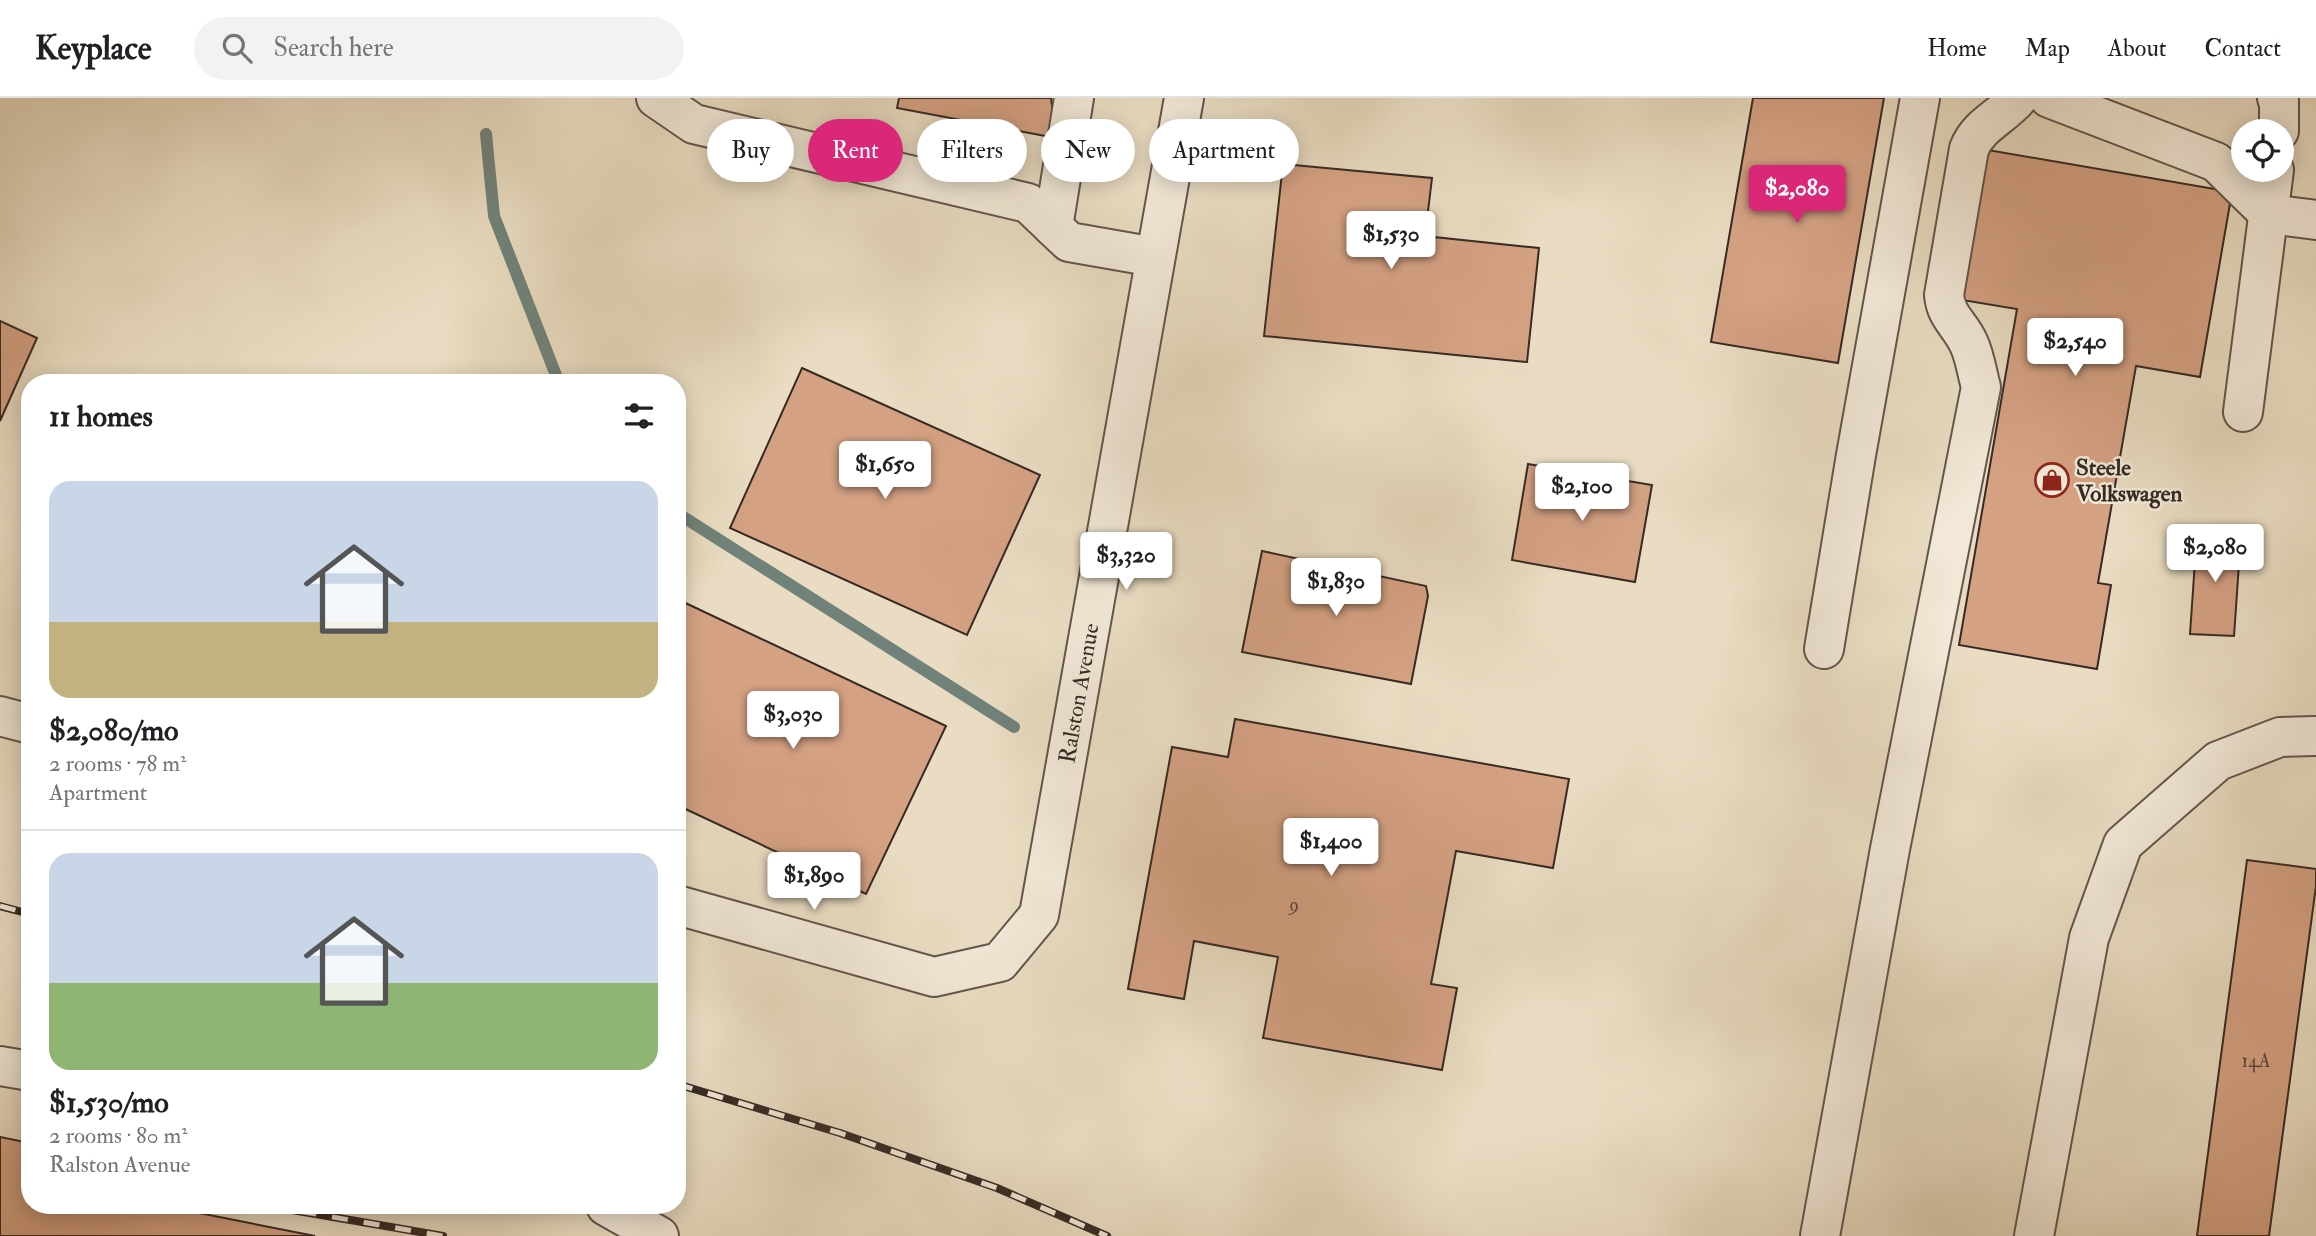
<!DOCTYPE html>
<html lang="en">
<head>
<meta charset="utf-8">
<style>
	:root { --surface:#fff; --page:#f2f2f2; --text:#202124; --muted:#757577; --line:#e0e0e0; --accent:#db2777 }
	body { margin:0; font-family:"IM FELL Double Pica",serif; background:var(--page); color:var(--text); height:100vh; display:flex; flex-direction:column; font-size:26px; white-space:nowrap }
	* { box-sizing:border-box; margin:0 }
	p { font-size:23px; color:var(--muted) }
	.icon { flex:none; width:38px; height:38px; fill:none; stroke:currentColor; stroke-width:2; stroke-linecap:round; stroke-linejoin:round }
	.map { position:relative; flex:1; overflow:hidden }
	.drawer { position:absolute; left:21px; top:276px; width:665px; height:840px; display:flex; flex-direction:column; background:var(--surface); border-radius:28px; box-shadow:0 4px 18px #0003 }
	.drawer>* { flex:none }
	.guide { position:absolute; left:707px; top:21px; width:665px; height:63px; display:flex; gap:14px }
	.controls { position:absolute; left:2231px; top:21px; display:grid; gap:14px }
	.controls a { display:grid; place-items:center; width:63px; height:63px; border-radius:50%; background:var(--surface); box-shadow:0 4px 18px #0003; font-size:35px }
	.price { position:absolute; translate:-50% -60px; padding:0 16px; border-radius:7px; background:#fff; color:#222; font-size:23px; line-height:46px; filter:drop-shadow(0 2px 4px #0008) }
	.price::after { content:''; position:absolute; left:50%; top:42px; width:21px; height:16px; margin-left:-10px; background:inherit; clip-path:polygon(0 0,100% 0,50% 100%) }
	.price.active { background:var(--accent); color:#fff }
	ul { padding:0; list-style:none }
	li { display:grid; align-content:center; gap:14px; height:371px; padding:0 28px }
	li+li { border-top:2px solid var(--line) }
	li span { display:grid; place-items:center; height:217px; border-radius:21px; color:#555 }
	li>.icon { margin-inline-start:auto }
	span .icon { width:126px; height:126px; fill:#fffc; stroke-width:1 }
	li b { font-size:30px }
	h2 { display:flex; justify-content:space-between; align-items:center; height:84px; padding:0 28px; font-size:30px }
	.pill { padding:0 24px; border-radius:32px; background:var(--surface); box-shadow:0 4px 18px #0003; font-size:24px; line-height:63px }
	.pill.active { background:var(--accent); color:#fff }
	header { display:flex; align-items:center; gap:42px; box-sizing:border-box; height:98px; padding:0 35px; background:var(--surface); border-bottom:2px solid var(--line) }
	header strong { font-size:33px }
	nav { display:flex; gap:38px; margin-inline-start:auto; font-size:24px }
	.search { width:490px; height:63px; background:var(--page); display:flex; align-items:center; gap:18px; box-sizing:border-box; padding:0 24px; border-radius:38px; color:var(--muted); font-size:26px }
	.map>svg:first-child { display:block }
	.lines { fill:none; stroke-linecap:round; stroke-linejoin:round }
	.stream { stroke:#70827a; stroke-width:12 }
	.building { fill:#d4a183; stroke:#362a25; stroke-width:2 }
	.minor-casing { stroke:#63564c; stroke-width:42 }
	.minor { stroke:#f1e8d7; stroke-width:38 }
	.rail-casing { stroke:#362a25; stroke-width:8 }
	.rail { stroke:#f1e8d7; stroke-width:5; stroke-dasharray:16; stroke-linecap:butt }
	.labels { text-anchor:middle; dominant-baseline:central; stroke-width:5; stroke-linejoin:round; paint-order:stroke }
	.number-label { font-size:19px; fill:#5e483c }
	.poi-label { font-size:23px; font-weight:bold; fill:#362a25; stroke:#f1e8d7; text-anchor:start }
	.street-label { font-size:23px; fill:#362a25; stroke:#f1e8d7 }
</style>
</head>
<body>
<header>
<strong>Keyplace</strong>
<div class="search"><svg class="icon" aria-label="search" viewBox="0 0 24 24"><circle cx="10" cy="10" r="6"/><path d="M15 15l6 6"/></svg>Search here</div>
<nav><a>Home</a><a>Map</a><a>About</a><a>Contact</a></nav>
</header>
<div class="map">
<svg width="2316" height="1138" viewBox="0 0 2316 1138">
	<rect width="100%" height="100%" fill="#e9dcc2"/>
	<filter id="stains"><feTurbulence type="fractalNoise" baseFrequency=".00286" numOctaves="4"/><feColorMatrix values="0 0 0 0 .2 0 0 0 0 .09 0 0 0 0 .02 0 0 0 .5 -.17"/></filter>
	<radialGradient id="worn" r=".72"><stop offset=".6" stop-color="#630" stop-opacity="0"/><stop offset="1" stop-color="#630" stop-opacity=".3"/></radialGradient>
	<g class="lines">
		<g class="stream">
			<path d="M486,36L494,118L559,285"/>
			<path d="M677,415L1014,629"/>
		</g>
	</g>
	<g class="building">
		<path d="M899,0H1051L1056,40L897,10Z"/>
		<path d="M1753,0H1884L1838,265L1711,244Z"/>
		<path d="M1988,52L2232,94L2200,279L2136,268L2098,485L2111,487L2097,571L1959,547L2017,211L1962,202Z"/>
		<path d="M1283,66L1432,80L1425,138L1539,150L1527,264L1264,238Z"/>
		<path d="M0,223L37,240L0,323Z"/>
		<path d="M802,270L1040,377L967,537L730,430Z"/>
		<path d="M1528,366L1652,387L1635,484L1512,462Z"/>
		<path d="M2197,434L2241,437L2234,538L2190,536Z"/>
		<path d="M1262,453L1426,488L1428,498L1411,586L1242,554Z"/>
		<path d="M677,501L946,628L866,796L677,707Z"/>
		<path d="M1235,621L1569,681L1553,770L1456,753L1431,886L1457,890L1442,972L1263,940L1278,859L1194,843L1184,901L1128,891L1172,649L1228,659Z"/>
		<path d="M2247,762L2316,771V788L2269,1138H2197Z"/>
		<path d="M0,1039L30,1045V1108H200L199,1115L315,1138H0Z"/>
	</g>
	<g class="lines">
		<g class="minor-casing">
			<g id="minor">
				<path d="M656,0L694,26L1028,105L1069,144L1155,159"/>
				<path d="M2049,0L2216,64L2269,116L2316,122"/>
				<path d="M2277,0L2279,3V33"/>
				<path d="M1053,129L1074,0"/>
				<path d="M2243,314L2274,72"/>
				<path d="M1824,551L1856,357L1920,0"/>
				<path d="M0,618L30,626"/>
				<path id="s1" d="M677,807L934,879L1000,864L1039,817L1184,0"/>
				<path d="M0,968L30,973"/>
				<path d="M606,1108L659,1138"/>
				<path d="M1820,1138L1890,751L1981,289C1977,275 1975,259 1969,246C1960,226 1946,219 1944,197L1969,51C1978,27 2002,19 2018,0"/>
				<path d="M2034,1138L2089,840L2123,746L2218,663L2280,639L2316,638"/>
			</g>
		</g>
		<use href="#minor" class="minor"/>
		<g class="rail-casing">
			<g id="rail">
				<path d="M0,808L30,816"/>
				<path d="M677,986L840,1035L997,1090L1107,1138"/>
				<path d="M269,1108L443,1138"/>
			</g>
		</g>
		<use href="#rail" class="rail"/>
	</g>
	<defs>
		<g id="shop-ring" transform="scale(1.75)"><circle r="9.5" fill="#f1e8d7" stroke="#8f2418" stroke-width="1.5"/><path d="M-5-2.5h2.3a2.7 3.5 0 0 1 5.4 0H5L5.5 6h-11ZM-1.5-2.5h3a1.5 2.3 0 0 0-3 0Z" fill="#8f2418"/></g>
	</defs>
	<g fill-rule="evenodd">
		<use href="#shop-ring" x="2052" y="382"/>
	</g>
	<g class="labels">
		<g class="number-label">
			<text x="1294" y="807">9</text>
			<text x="2256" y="963">14A</text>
		</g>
		<g class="poi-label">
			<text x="2076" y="369">Steele<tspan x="2076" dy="26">Volkswagen</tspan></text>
		</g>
		<g class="street-label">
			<text stroke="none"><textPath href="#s1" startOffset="621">Ralston Avenue</textPath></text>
		</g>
	</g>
	<rect width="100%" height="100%" filter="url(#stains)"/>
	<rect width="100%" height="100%" fill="url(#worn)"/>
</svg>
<div class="controls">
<a><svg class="icon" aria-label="locate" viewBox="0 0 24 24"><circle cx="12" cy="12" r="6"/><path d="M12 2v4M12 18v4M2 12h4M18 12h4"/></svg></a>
</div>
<b class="price active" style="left:1797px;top:127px">$2,080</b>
<b class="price" style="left:1391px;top:173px">$1,530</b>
<b class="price" style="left:2075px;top:280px">$2,540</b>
<b class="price" style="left:885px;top:403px">$1,650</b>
<b class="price" style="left:1582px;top:425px">$2,100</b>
<b class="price" style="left:2215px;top:486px">$2,080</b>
<b class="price" style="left:1126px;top:494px">$3,320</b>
<b class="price" style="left:1336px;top:520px">$1,830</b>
<b class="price" style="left:793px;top:653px">$3,030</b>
<b class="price" style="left:1331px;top:780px">$1,400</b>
<b class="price" style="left:814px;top:814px">$1,890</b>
<div class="guide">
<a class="pill">Buy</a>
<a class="pill active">Rent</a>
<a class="pill">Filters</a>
<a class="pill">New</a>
<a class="pill">Apartment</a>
</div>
<section class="drawer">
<h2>11 homes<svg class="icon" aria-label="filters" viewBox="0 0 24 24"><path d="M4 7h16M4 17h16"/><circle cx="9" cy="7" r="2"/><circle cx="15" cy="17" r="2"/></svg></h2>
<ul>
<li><span style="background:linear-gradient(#c9d6e8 65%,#c2b280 0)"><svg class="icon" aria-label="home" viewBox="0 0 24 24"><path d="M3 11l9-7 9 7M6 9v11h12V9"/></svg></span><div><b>$2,080/mo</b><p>2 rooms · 78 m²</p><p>Apartment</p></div></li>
<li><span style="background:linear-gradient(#c9d6e8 60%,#8fb573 0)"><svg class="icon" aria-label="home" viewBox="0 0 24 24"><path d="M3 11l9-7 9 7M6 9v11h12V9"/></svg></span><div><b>$1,530/mo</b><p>2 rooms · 80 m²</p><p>Ralston Avenue</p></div></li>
</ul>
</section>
</div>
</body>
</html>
